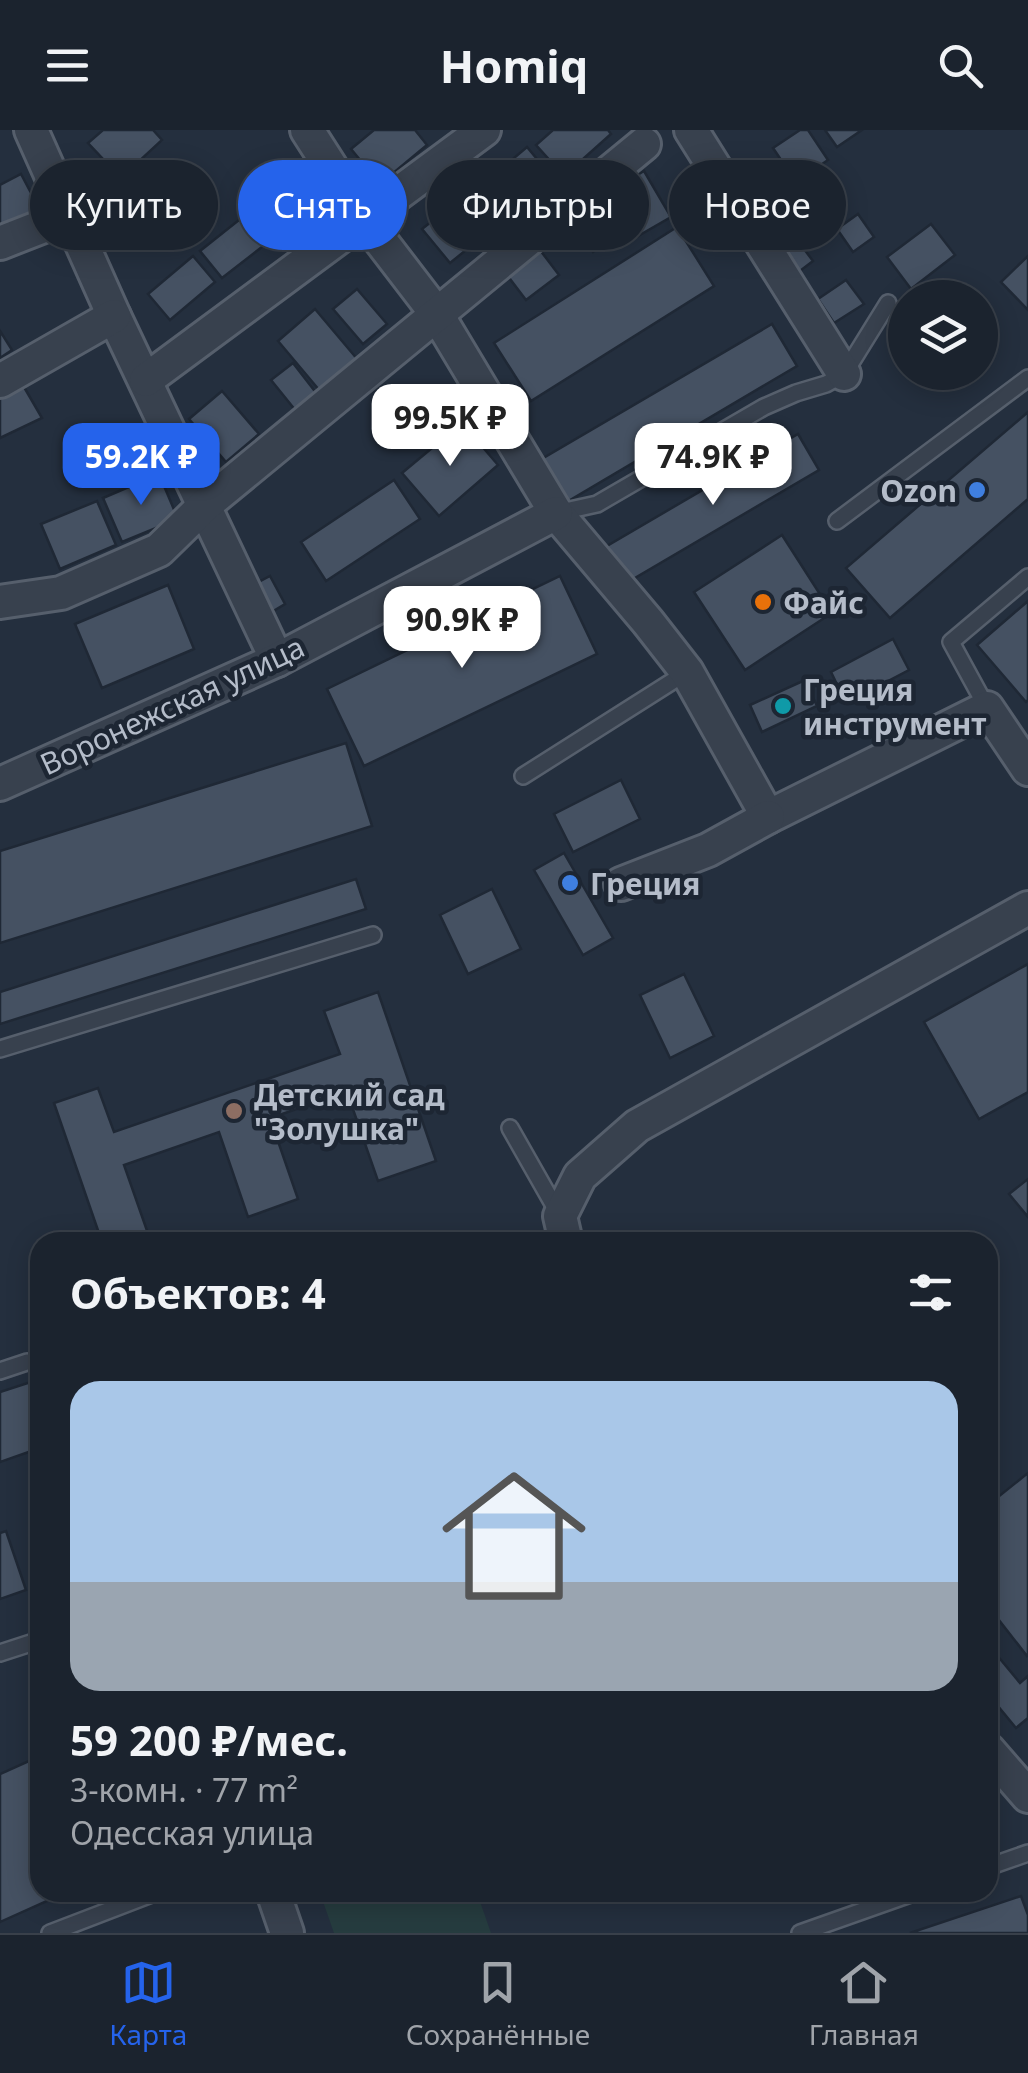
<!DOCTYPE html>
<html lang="ru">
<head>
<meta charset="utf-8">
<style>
	:root { --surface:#1b232e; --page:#282f3a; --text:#f1f3f6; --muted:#a0a4aa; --line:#39404a; --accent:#2563eb }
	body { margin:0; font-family:"Noto Sans",sans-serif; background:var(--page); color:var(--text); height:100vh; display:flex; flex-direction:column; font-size:38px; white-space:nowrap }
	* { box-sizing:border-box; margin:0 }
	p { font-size:32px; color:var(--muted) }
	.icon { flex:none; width:55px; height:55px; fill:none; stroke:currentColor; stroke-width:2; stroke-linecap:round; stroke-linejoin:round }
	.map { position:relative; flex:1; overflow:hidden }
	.drawer { position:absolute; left:30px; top:1102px; width:968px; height:670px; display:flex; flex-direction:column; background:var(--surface); border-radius:30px; box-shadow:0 5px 25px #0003,0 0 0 2px var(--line) }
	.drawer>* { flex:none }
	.guide { position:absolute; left:30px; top:30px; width:970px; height:90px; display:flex; gap:20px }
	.fabs { position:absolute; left:888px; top:150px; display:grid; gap:20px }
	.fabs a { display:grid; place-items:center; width:110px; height:110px; border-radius:50%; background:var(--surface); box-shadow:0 5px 25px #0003,0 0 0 2px var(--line); font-size:50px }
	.price { position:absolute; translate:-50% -85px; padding:0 22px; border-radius:20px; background:#fff; color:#222; font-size:32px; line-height:65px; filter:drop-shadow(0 2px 5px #0008) }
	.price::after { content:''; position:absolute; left:50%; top:60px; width:30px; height:22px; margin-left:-15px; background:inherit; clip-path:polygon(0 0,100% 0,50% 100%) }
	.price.active { background:var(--accent); color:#fff }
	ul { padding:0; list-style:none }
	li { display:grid; align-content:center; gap:20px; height:530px; padding:0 40px }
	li+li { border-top:2px solid var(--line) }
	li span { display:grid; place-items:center; height:310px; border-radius:30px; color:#555 }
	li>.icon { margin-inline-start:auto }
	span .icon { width:180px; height:180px; fill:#fffc; stroke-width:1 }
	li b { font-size:42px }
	h2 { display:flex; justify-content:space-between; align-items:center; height:120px; padding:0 40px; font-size:42px }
	.chip { padding:0 35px; border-radius:45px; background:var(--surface); box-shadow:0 5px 25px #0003,0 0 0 2px var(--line); font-size:35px; line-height:90px }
	.chip.active { background:var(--accent); color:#fff }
	header { display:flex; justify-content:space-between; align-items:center; height:130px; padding:0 40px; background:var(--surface); font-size:45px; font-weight:700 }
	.dock { display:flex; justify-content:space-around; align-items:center; height:140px; border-top:2px solid var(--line); background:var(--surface); font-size:28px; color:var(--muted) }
	.dock a { display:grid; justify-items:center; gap:5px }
	.dock .active { color:var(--accent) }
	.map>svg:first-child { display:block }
	.green { fill:#263c3f }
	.building { fill:#455162; stroke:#1f2835; stroke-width:2.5 }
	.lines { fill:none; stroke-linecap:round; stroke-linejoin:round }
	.lane-casing { stroke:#565f6c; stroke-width:20 }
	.street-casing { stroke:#565f6c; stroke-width:38 }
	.lane { stroke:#38414e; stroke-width:15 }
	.street { stroke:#38414e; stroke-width:32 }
	.shop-dot { fill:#3f7fe0; stroke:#1d2633; stroke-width:4 }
	.food-dot { fill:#e8710a; stroke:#1d2633; stroke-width:4 }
	.culture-dot { fill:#0f9aa8; stroke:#1d2633; stroke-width:4 }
	.education-dot { fill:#8d6e63; stroke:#1d2633; stroke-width:4 }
	.labels { text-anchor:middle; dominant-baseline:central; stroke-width:9; stroke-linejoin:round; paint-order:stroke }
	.poi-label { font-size:30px; font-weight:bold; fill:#b4bcc9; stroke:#1d2633; text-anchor:start }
	.street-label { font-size:30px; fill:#b4bcc9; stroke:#1d2633 }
</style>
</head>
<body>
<header><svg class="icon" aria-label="menu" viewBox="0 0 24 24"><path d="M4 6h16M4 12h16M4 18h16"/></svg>Homiq<svg class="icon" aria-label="search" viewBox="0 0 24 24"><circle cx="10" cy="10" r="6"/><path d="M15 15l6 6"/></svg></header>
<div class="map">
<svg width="1028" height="1803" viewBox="0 0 1028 1803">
	<rect width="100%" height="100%" fill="#242f3e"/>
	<path class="green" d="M320,1763H422L426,1772L453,1763H477L491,1803H334Z"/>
	<g class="building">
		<path d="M103,0H153L162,10L121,48L88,13Z"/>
		<path d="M374,0H415L427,15L380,54L351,19Z"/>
		<path d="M553,0H608L611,4L564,46L536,15Z"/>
		<path d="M800,0H808L828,30L796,52L773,18Z"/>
		<path d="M825,0H862L837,17Z"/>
		<path d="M527,17L556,52L503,95L475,61Z"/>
		<path d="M294,37L325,73L294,99L264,63Z"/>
		<path d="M644,41L671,87L638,106L611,61Z"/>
		<path d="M21,44L41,82L0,104V55Z"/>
		<path d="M465,65L492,99L450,133L422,99Z"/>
		<path d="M595,75L617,105L593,122L572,91Z"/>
		<path d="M249,82L271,110L222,148L200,121Z"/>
		<path d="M858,84L874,107L853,122L837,99Z"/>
		<path d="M931,94L955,125L911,159L887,127Z"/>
		<path d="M677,97L714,156L531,271L494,213Z"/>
		<path d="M789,99L813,131L792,147L768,115Z"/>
		<path d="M540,120L559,145L526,170L507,145Z"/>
		<path d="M193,126L215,152L170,190L148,164Z"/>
		<path d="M1028,126V180L1001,152Z"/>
		<path d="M846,150L864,174L834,193L818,169Z"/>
		<path d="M357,159L387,194L363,214L333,179Z"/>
		<path d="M315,179L358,230L320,261L278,211Z"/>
		<path d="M772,194L797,236L565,373L540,330Z"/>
		<path d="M0,201L12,220L0,228Z"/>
		<path d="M293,233L317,264L296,281L271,250Z"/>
		<path d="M24,257L42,288L0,308V268Z"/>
		<path d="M222,261L259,304L226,332L189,289Z"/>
		<path d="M1028,282V369L890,488L846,438Z"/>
		<path d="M462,293L498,335L439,386L402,343Z"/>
		<path d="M798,304L819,340L628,452L607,416Z"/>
		<path d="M159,344L178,389L122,412L103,368Z"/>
		<path d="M394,350L420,389L326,451L301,412Z"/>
		<path d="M97,371L116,415L60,439L41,394Z"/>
		<path d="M782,405L832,483L745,540L694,462Z"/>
		<path d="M270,446L285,474L265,486L249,457Z"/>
		<path d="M560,446L597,524L364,636L327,559Z"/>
		<path d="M168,455L194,519L102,558L75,494Z"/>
		<path d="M1028,471V570L1026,572L977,515Z"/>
		<path d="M893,509L909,540L846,573L831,542Z"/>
		<path d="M805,550L817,576L762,602L750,575Z"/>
		<path d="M346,613L372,696L0,813V721Z"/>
		<path d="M621,650L640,689L573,722L554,684Z"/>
		<path d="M564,723L613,808L583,825L534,740Z"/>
		<path d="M356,749L366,779L0,894V862Z"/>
		<path d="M492,759L521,819L468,844L440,785Z"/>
		<path d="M1028,834V962L979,989L924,892Z"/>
		<path d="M684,844L714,906L670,928L640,865Z"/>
		<path d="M378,862L436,1031L378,1051L347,962L270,988L298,1069L248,1087L219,1002L124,1035L151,1112H102L54,973L98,958L114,1002L340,924L324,881Z"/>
		<path d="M1028,1049V1087L1009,1064Z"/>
		<path d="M40,1249V1318L0,1332V1262Z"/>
		<path d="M1028,1343V1525L1027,1526L988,1476V1375Z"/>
		<path d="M6,1401L26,1460L0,1469V1403Z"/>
		<path d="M996,1524L1020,1553L1028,1546V1588L1016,1598L988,1564V1532Z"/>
		<path d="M40,1626V1762H67L0,1792V1644Z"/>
		<path d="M1021,1766L1028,1785V1803H910Z"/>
	</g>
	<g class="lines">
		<g class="lane-casing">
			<g id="lane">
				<path d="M556,383L597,374L764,277L796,263L826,254L844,244L888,173"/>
				<path d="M837,391L1028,248"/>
				<path d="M987,578L951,512L1028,447"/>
				<path d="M523,646L687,542"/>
				<path d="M0,919L373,805"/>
				<path d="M510,998L560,1086"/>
				<path d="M0,1241L27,1232"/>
				<path d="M0,1523L40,1510"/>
				<path d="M988,1737L1028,1723"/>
				<path d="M50,1803L157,1762"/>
				<path d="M800,1803L916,1762"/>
			</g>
		</g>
		<g class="street-casing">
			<g id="street">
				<path d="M31,0L114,186L277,530"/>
				<path d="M307,0L364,89L436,183L556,383L648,492L687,542L768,687L987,578L1028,639"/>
				<path d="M691,0L844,244"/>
				<path d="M0,113L69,86"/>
				<path d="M146,250L484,0"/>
				<path d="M0,251L114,186"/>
				<path d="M0,472L61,463L159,420L205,375L644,14"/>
				<path d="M0,654L277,530L556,383"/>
				<path d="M621,754L708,720L768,687"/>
				<path d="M566,1112L560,1086L580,1046L637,996L1028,778"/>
				<path d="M988,1620L1028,1666"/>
				<path d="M273,1762L287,1803"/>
			</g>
		</g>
		<use href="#lane" class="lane"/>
		<use href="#street" class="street"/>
	</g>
	<g class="shop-dot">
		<circle cx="977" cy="360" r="10"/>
		<circle cx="570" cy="753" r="10"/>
	</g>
	<circle class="food-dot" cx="763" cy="472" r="10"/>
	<circle class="culture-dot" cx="783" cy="576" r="10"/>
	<circle class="education-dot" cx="234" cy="981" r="10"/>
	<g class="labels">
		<g class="poi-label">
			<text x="957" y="360" text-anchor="end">Ozon</text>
			<text x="783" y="472">Файс</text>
			<text x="803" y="559">Греция<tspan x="803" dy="34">инструмент</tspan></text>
			<text x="590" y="753">Греция</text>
			<text x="254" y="964">Детский сад<tspan x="254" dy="34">"Золушка"</tspan></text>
		</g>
		<g class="street-label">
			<text transform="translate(172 575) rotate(-25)">Воронежская улица</text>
		</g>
	</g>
</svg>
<div class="fabs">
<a><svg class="icon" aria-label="layers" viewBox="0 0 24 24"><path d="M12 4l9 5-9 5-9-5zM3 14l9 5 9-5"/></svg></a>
</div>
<b class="price" style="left:450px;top:339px">99.5K ₽</b>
<b class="price active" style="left:141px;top:378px">59.2K ₽</b>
<b class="price" style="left:713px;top:378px">74.9K ₽</b>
<b class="price" style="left:462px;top:541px">90.9K ₽</b>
<div class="guide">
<a class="chip">Купить</a>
<a class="chip active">Снять</a>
<a class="chip">Фильтры</a>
<a class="chip">Новое</a>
</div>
<section class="drawer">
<h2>Объектов: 4<svg class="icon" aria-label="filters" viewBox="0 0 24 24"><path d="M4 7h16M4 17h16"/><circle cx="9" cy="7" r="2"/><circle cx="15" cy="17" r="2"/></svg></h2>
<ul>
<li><span style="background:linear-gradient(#a9c7e8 65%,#9aa5b1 0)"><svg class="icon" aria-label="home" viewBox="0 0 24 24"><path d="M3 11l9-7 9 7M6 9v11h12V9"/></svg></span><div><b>59 200 ₽/мес.</b><p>3-комн. · 77 m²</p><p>Одесская улица</p></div></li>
</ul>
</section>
</div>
<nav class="dock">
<a class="active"><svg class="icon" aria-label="map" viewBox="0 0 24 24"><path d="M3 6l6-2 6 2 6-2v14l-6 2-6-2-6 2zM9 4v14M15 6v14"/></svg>Карта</a>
<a><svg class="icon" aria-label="saved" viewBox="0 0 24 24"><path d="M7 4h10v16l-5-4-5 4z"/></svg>Сохранённые</a>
<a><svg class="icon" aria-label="home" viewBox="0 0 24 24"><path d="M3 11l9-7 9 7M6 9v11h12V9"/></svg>Главная</a>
</nav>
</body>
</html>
